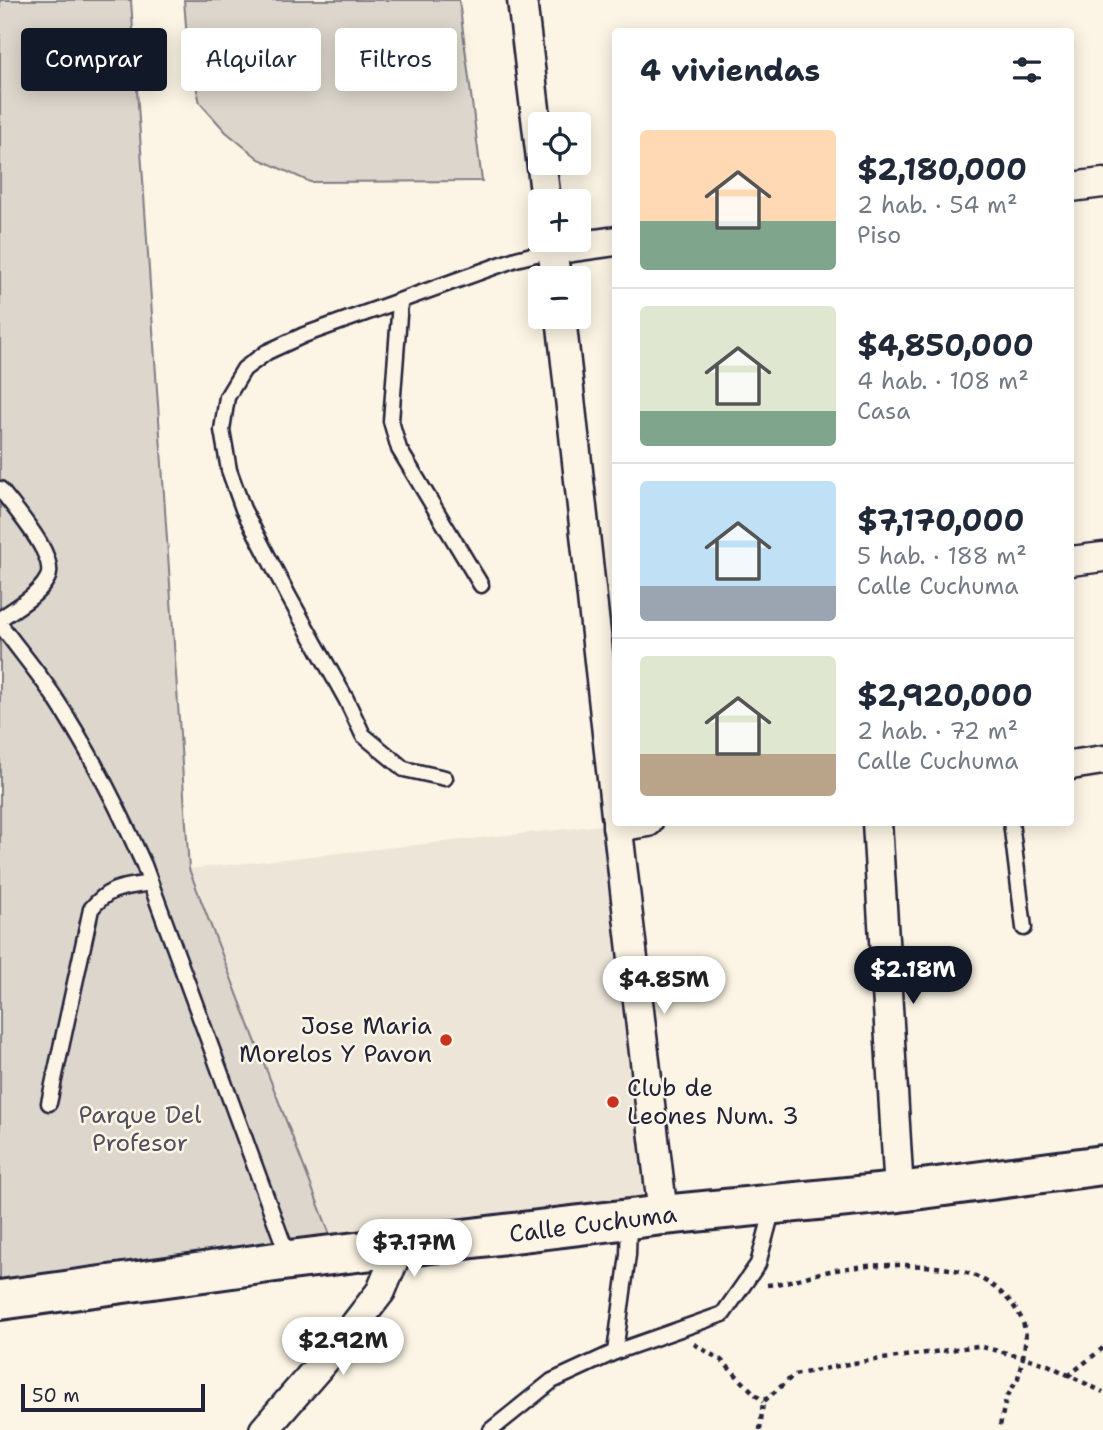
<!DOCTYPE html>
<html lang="es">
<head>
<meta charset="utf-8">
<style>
	:root { --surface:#fff; --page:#f6f6f7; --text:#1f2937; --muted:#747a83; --line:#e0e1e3; --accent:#111827 }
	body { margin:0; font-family:"Shantell Sans",sans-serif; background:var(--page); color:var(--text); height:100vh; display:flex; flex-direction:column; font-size:26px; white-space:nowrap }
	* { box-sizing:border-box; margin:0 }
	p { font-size:23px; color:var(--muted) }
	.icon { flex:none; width:38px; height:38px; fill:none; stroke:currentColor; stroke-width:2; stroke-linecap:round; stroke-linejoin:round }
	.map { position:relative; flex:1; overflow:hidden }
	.details { position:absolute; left:612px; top:28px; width:462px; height:798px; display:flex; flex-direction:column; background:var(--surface); border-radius:7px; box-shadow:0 4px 18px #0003 }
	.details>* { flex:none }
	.hud { position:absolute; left:21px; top:28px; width:486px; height:63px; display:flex; gap:14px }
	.tools { position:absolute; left:528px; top:112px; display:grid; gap:14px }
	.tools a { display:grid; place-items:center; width:63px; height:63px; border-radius:7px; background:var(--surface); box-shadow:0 4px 18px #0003; font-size:35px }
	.scale { position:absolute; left:21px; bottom:18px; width:184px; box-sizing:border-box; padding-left:7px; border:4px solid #22223b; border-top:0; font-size:19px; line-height:24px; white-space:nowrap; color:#22223b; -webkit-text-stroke:5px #fcf5e5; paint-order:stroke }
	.price { position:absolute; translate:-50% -60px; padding:0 16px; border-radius:24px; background:#fff; color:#222; font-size:23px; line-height:46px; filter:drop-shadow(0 2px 4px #0008) }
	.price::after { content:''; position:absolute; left:50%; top:42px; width:21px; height:16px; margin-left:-10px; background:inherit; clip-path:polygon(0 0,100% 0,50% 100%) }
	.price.on { background:var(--accent); color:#fff }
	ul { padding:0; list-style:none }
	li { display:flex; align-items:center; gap:21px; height:175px; padding:0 28px }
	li+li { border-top:2px solid var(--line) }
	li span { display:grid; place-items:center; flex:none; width:196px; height:140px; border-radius:7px; color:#555 }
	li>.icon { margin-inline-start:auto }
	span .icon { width:84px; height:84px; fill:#fffc; stroke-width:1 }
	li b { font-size:30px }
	h2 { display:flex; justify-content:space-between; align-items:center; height:84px; padding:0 28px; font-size:30px }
	.chip { padding:0 24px; border-radius:7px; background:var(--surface); box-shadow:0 4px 18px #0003; font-size:24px; line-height:63px }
	.chip.on { background:var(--accent); color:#fff }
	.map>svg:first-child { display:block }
	.built { fill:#ece5d8 }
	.green { fill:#dcd6cc; stroke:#7f7c84; stroke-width:2 }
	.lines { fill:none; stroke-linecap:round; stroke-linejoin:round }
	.lane-casing { stroke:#22223b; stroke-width:19 }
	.street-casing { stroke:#22223b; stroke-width:33 }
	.secondary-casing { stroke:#22223b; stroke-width:44 }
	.path { stroke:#22223b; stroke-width:4.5; stroke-dasharray:5 5; stroke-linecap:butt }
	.lane { stroke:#fcf5e5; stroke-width:14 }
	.street { stroke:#fcf5e5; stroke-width:28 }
	.secondary { stroke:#fcf5e5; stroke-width:38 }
	.poi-dot { fill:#c8321e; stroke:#fcf5e5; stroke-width:2.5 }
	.labels { text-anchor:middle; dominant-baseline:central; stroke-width:5; stroke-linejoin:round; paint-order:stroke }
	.poi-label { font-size:24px; fill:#22223b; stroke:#fcf5e5; text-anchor:end }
	.park-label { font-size:24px; fill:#504f5f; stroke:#fcf5e5 }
	.street-label { font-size:24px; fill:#22223b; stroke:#fcf5e5 }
</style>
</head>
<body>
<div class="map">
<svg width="1103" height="1430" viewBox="0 0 1103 1430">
	<rect width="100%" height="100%" fill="#fcf5e5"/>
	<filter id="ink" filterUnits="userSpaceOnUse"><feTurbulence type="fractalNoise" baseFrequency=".0143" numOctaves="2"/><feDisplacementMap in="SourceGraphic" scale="14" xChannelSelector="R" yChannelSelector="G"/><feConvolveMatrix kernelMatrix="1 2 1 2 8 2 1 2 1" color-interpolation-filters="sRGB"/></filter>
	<g filter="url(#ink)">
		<path class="built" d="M613,824L658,1212L334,1245L189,869Z"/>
		<g class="green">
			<path d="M0,0H131L189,869L334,1245L0,1289Z"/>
			<path d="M184,0H459L482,181L310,182L259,159L226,132L200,103L188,52Z"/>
		</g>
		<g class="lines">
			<g class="lane-casing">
				<g id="lane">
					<path d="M400,302L391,421L399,449L481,585"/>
					<path d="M0,489C13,507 60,558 47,579C38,596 15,608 0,619"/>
					<path d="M0,624C18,649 38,672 55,698C90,751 118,807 144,865L289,1259"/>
					<path d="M445,778L404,769L363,735L346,699L289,597L243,509L229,470L222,430L227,397L244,369L267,352L304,335L516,259L552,250"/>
					<path d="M1011,822L1024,928"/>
					<path d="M49,1103L91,909C110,886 122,888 150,883"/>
					<path d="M615,1352L723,1314L758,1264L773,1208"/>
					<path d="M491,1430L552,1381L615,1352L628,1255L629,1221"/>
				</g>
			</g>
			<g class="street-casing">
				<g id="street">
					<path d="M522,0L546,201"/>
					<path d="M1071,187L1103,183"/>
					<path d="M551,240L556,278"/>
					<path d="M552,250L616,241"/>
					<path d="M561,317L616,815"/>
					<path d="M1071,561L1103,557"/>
					<path d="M1071,765L1103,760"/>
					<path d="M617,822L663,1215"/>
					<path d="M877,822L899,1192"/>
					<path d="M617,827L648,822"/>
					<path d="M264,1430L350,1331L381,1291L399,1248"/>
				</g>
			</g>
			<g class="secondary-casing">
				<path id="secondary" d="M0,1300L290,1260L663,1215L899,1192L1103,1165"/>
			</g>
			<g class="path">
				<path d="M767,1285C789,1283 809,1275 830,1271C868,1263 934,1262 970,1274C992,1281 1021,1306 1025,1330C1027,1338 1024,1349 1023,1357L1048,1365L1103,1392"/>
				<path d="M694,1344L721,1360L763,1402"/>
				<path d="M1068,1376L1103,1348"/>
				<path d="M760,1430L763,1402L794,1375L853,1363L978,1346L1023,1357L1018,1378L1006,1399L999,1430"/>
			</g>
			<use href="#lane" class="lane"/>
			<use href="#street" class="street"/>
			<use href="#secondary" class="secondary"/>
		</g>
	</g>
	<g class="poi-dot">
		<circle cx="446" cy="1040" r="7"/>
		<circle cx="613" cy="1102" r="7"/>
	</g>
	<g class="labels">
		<g class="poi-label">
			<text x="432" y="1026">Jose Maria<tspan x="432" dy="28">Morelos Y Pavon</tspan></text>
			<text x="627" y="1088" text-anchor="start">Club de<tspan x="627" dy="28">Leones Num. 3</tspan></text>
		</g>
		<g class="park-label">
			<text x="140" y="1115">Parque Del<tspan x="140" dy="28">Profesor</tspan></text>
		</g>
		<g class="street-label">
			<text transform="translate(593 1224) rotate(-7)">Calle Cuchuma</text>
		</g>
	</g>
</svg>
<div class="tools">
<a><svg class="icon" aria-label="locate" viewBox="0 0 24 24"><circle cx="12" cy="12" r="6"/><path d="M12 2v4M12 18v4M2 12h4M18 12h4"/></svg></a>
<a>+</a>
<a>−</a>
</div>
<div class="scale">50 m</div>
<b class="price on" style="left:913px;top:1006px">$2.18M</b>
<b class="price" style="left:664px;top:1016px">$4.85M</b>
<b class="price" style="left:414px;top:1279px">$7.17M</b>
<b class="price" style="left:343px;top:1377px">$2.92M</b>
<div class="hud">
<a class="chip on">Comprar</a>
<a class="chip">Alquilar</a>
<a class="chip">Filtros</a>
</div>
<section class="details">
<h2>4 viviendas<svg class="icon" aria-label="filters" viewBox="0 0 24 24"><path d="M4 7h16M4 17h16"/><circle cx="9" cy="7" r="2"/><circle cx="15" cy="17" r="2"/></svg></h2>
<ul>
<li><span style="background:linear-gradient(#ffd9b3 65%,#7fa58c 0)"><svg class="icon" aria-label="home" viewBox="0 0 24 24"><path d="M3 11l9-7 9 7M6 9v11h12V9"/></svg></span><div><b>$2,180,000</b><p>2 hab. · 54 m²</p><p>Piso</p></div></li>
<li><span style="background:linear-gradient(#dfe7d0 75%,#7fa58c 0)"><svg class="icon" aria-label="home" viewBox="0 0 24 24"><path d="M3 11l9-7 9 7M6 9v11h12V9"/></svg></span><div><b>$4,850,000</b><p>4 hab. · 108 m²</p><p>Casa</p></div></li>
<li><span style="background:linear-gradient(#bfe0f5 75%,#9aa5b1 0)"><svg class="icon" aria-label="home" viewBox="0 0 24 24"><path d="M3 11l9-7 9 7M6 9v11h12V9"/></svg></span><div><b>$7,170,000</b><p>5 hab. · 188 m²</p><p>Calle Cuchuma</p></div></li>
<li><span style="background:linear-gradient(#dfe7d0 70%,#b9a48a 0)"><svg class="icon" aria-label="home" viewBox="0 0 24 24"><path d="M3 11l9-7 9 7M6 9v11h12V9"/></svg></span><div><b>$2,920,000</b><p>2 hab. · 72 m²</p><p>Calle Cuchuma</p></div></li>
</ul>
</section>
</div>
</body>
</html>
